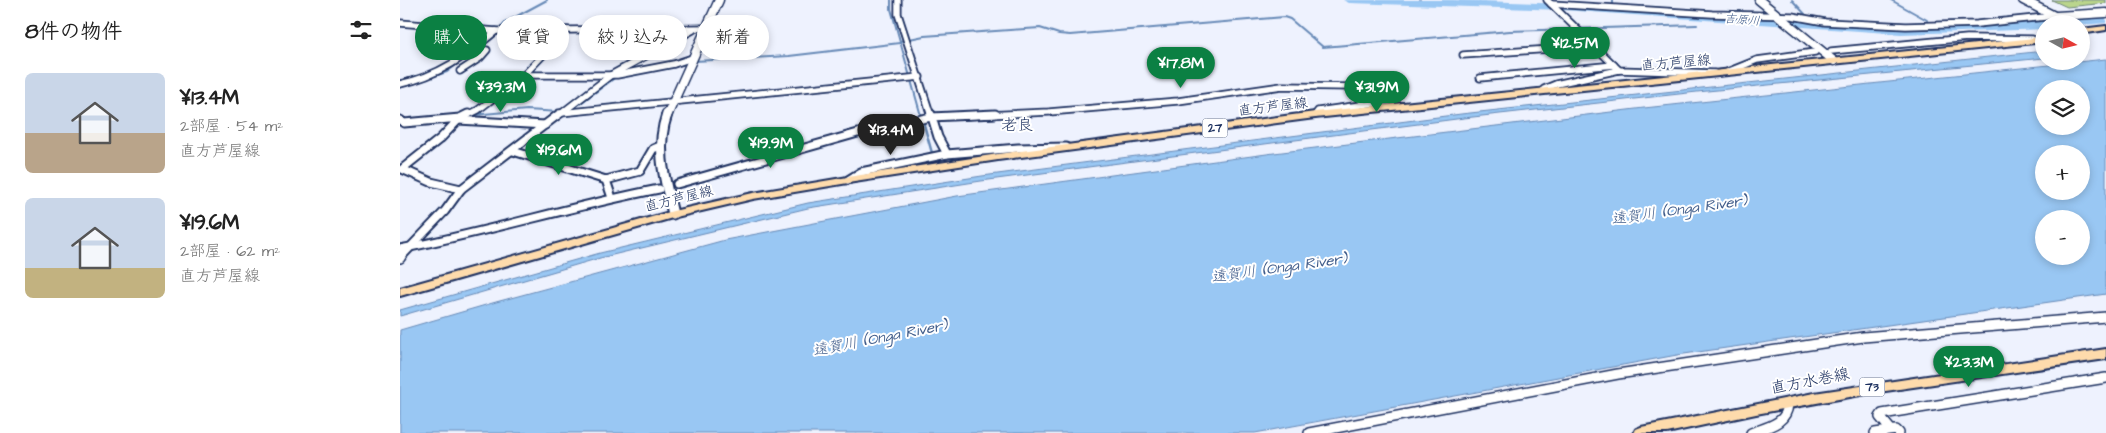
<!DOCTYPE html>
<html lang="ja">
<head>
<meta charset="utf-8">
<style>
	:root { --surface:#fff; --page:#f2f2f2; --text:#222; --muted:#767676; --accent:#0b8043 }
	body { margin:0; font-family:"Architects Daughter","Klee One",sans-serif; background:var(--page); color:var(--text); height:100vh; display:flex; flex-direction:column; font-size:19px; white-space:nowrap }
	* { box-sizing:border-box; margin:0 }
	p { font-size:16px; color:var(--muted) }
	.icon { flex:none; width:28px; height:28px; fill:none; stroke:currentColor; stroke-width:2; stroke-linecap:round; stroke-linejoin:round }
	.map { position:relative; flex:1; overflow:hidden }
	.sheet { display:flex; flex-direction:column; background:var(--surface); width:400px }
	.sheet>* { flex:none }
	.hud { position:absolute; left:15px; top:15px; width:475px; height:45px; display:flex; gap:10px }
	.needle { width:32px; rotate:98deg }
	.tools { position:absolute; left:1635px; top:15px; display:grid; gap:10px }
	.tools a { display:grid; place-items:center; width:55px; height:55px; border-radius:50%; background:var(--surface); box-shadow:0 2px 8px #0003; font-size:25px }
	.price { position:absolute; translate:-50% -42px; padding:0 11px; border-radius:18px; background:var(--accent); color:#fff; font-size:16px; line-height:32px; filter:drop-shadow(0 1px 2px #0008) }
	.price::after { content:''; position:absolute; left:50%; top:30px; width:15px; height:11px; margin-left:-8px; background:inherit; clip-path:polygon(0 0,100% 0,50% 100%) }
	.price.current { background:#222; color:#fff }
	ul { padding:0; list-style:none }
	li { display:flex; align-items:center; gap:15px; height:125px; padding:0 25px }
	li span { display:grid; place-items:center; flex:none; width:140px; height:100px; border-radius:8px; color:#555 }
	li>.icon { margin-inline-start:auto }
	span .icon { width:60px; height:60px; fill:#fffc; stroke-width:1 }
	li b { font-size:21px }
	h2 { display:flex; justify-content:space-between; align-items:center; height:60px; padding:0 25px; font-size:21px }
	.tag { padding:0 18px; border-radius:22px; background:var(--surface); box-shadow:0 2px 8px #0003; font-size:18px; line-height:45px }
	.tag.current { background:var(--accent); color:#fff }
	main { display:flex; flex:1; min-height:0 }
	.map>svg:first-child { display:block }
	.green { fill:#bad58c; stroke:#6a8275 }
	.water { fill:#99c7f3; stroke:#678ab7; fill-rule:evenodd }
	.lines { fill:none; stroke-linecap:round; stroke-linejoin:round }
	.stream-far1 { stroke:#678ab7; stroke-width:2 }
	.stream { stroke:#678ab7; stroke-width:2.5 }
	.river { fill:#99c7f3; fill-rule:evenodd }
	.street-far2-casing { stroke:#1b2f5e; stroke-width:9 }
	.street-far1-casing { stroke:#1b2f5e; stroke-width:11 }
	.street-casing { stroke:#1b2f5e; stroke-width:12 }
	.secondary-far1-casing { stroke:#1b2f5e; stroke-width:11 }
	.secondary-casing { stroke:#1b2f5e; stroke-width:13 }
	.primary-casing { stroke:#1b2f5e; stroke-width:4 }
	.street-far2 { stroke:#fff; stroke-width:5.5 }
	.street-far1 { stroke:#fff; stroke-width:7 }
	.street { stroke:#fff; stroke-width:9 }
	.secondary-far1 { stroke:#fff; stroke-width:8 }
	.secondary { stroke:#fff; stroke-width:9 }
	.primary { fill:#fedbac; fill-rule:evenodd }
	.labels { text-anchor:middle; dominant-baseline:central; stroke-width:4; stroke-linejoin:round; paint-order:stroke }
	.far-water-label { font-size:12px; font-style:italic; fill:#415d8b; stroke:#fff }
	.shield { fill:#fff; stroke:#5f6d8e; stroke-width:1 }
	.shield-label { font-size:12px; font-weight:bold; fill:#1b2f5e }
	.street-label { font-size:14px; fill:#1b2f5e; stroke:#fff }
	.water-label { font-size:15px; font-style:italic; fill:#415d8b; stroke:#fff }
	.quarter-label { font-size:16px; fill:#1b2f5e; stroke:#fff }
	.near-street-label { font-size:16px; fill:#1b2f5e; stroke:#fff }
</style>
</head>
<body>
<main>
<section class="sheet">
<h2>8件の物件<svg class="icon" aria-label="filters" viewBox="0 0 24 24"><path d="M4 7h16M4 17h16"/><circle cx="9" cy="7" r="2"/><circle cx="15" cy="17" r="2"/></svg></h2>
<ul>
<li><span style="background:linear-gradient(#c9d6e8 60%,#b9a48a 0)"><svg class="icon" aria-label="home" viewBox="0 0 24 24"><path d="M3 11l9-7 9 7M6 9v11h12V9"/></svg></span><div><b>¥13.4M</b><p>2部屋 · 54 m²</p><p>直方芦屋線</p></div></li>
<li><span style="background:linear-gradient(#c9d6e8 70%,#c2b280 0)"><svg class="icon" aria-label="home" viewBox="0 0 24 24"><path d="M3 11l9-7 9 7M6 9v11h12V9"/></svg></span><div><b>¥19.6M</b><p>2部屋 · 62 m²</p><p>直方芦屋線</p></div></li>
</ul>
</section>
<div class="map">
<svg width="1706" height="433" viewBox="0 0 1706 433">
	<rect width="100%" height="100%" fill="#eef2fe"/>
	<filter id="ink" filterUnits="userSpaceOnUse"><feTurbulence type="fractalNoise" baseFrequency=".02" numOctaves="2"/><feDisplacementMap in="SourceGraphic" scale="10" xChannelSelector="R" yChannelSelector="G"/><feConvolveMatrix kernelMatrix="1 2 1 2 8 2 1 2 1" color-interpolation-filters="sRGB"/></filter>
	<g filter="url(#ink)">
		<path class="green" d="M1652,0H1706V3L1667,7Z"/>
		<g class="water">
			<path d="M1644,51V58L1297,92L1064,118L581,181L408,208L200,258L0,316V310L200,253L408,203L582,176L1061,114Z"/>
			<path d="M1706,59V294L1277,355L855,433H0V330L96,302L325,240L557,196L874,153L1244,108ZM1644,89H1681V126H1644ZM1644,154H1681V191H1644ZM1644,219H1681V256H1644Z"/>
		</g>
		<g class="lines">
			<g class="stream-far1">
				<path d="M491,0V9L521,116"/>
				<path d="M1020,0V2"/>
				<path d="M1213,0V6"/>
				<path d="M1392,0L1405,14"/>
				<path d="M1491,0L1527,20"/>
				<path d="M1412,23L1414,25"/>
				<path d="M99,30L106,22L147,0"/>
				<path d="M500,41L524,36L640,28L659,34L670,35L884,17L890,19L923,47L1110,31L1297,25"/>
				<path d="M294,61L389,56L500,43"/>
				<path d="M9,84L47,72L70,54"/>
				<path d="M170,111L216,77"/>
				<path d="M73,115L127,110L160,112"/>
			</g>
			<g class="stream">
				<path d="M521,114L532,153"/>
				<path d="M73,115L81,114"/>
			</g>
			<g class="river">
				<path d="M943,0H1053L1163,4L1501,26L1644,21L1649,24H1644V29L1501,34L1163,10L949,3Z"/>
				<path d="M1706,15V23L1681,25L1650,24L1656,20Z"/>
			</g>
			<g class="street-far2-casing">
				<g id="street-far2">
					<path d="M498,0V14L531,116"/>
					<path d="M1147,0L1219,70L1314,73"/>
					<path d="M1151,4L1312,14L1392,16L1425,22L1506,26L1577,24L1655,16"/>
					<path d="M0,23L96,31L305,28"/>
					<path d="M1431,51L1567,38L1632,39"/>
					<path d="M1063,55L1195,46"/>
					<path d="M60,71L80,58L87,50H73"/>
					<path d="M1327,72L1357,60L1415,52"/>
					<path d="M124,75H217L274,64L292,58"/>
					<path d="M1080,78L1214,65"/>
					<path d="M0,84C39,76 66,56 96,31"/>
					<path d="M1144,89L1156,84L1219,70"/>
					<path d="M161,113L520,77"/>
					<path d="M915,115L918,111L989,101"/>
					<path d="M66,116L78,110L103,91L101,89L123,76L167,30"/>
					<path d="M158,116L211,75L293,30"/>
					<path d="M565,116L649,112L778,101L882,86L951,87L963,103"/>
				</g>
			</g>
			<g class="street-far1-casing">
				<g id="street-far1">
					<path d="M531,114L538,137L547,154L618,148L666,147"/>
					<path d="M60,118L68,114"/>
					<path d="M0,120L4,123L60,118L41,138L2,169L31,182L61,189"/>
					<path d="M58,120L145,125"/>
					<path d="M113,151L206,180L212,198"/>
					<path d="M206,180L240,171L253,149L260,146"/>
					<path d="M448,180L461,172L547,154"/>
					<path d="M277,184L458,133L531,117L595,114"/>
					<path d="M0,249C87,232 172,206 259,189"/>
					<path d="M0,258L45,211L61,189L159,114"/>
				</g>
			</g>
			<g class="street-casing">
				<g id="street">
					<path d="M0,258L1,256"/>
					<path d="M1491,430L1480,417L1482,414L1706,378"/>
					<path d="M909,433L1218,374L1463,337L1706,317"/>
					<path d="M1351,433C1367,427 1387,424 1388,404"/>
					<path d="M1475,433L1496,430L1499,433"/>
				</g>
			</g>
			<g class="secondary-far1-casing">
				<g id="secondary-far1">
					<path d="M1359,0L1434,61"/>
					<path d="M1623,0L1670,24"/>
					<path d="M1657,16L1706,13"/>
					<path d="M267,116L319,0"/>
				</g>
			</g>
			<g class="secondary-casing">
				<path id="secondary" d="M267,114C255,149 265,180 273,214"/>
			</g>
			<g class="primary-casing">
				<g id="primary">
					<path d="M1706,26V30L1681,34V29Z"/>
					<path d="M1644,37V42L915,118L598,160L448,183L353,199L276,217L0,296V288L273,211L353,193L448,177L598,154L915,112Z"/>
					<path d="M1706,349V359L1472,393L1356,414L1267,433H1234L1236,429L1241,427L1414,393Z"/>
				</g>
			</g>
			<use href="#street-far2" class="street-far2"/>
			<use href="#street-far1" class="street-far1"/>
			<use href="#street" class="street"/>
			<use href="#secondary-far1" class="secondary-far1"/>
			<use href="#secondary" class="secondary"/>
			<use href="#primary" class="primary"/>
		</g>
	</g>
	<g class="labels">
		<g class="far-water-label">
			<text transform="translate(1342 20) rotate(4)">吉原川</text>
		</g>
		<g class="shield">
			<rect x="802.5" y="118.5" width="25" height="19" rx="4"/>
			<rect x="1459.5" y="377.5" width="25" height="19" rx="4"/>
		</g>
		<g class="shield-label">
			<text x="815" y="128">27</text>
			<text x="1472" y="387">73</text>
		</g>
		<g class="street-label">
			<text transform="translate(1276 63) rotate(-5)">直方芦屋線</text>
			<text transform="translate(873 107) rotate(-7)">直方芦屋線</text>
			<text transform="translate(279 199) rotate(-14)">直方芦屋線</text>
		</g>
		<g class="water-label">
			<text transform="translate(1279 210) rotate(-8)">遠賀川 (Onga River)</text>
			<text transform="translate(879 268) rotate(-8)">遠賀川 (Onga River)</text>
			<text transform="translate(480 338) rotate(-11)">遠賀川 (Onga River)</text>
		</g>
		<g class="quarter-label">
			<text x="617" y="125">老良</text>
		</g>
		<g class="near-street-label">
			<text transform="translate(1410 381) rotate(-11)">直方水巻線</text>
		</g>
	</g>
</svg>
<div class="tools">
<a><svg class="needle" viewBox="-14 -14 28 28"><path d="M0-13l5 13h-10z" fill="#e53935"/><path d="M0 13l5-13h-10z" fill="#767676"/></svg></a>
<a><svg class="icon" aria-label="layers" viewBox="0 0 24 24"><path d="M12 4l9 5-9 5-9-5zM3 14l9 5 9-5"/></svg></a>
<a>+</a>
<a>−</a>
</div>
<b class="price" style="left:1175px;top:69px">¥12.5M</b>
<b class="price" style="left:781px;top:89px">¥17.8M</b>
<b class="price" style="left:101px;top:113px">¥39.3M</b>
<b class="price" style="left:977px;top:113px">¥31.9M</b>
<b class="price current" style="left:491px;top:156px">¥13.4M</b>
<b class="price" style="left:371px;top:169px">¥19.9M</b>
<b class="price" style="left:159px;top:176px">¥19.6M</b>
<b class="price" style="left:1569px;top:388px">¥23.3M</b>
<div class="hud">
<a class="tag current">購入</a>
<a class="tag">賃貸</a>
<a class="tag">絞り込み</a>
<a class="tag">新着</a>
</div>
</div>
</main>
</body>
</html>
